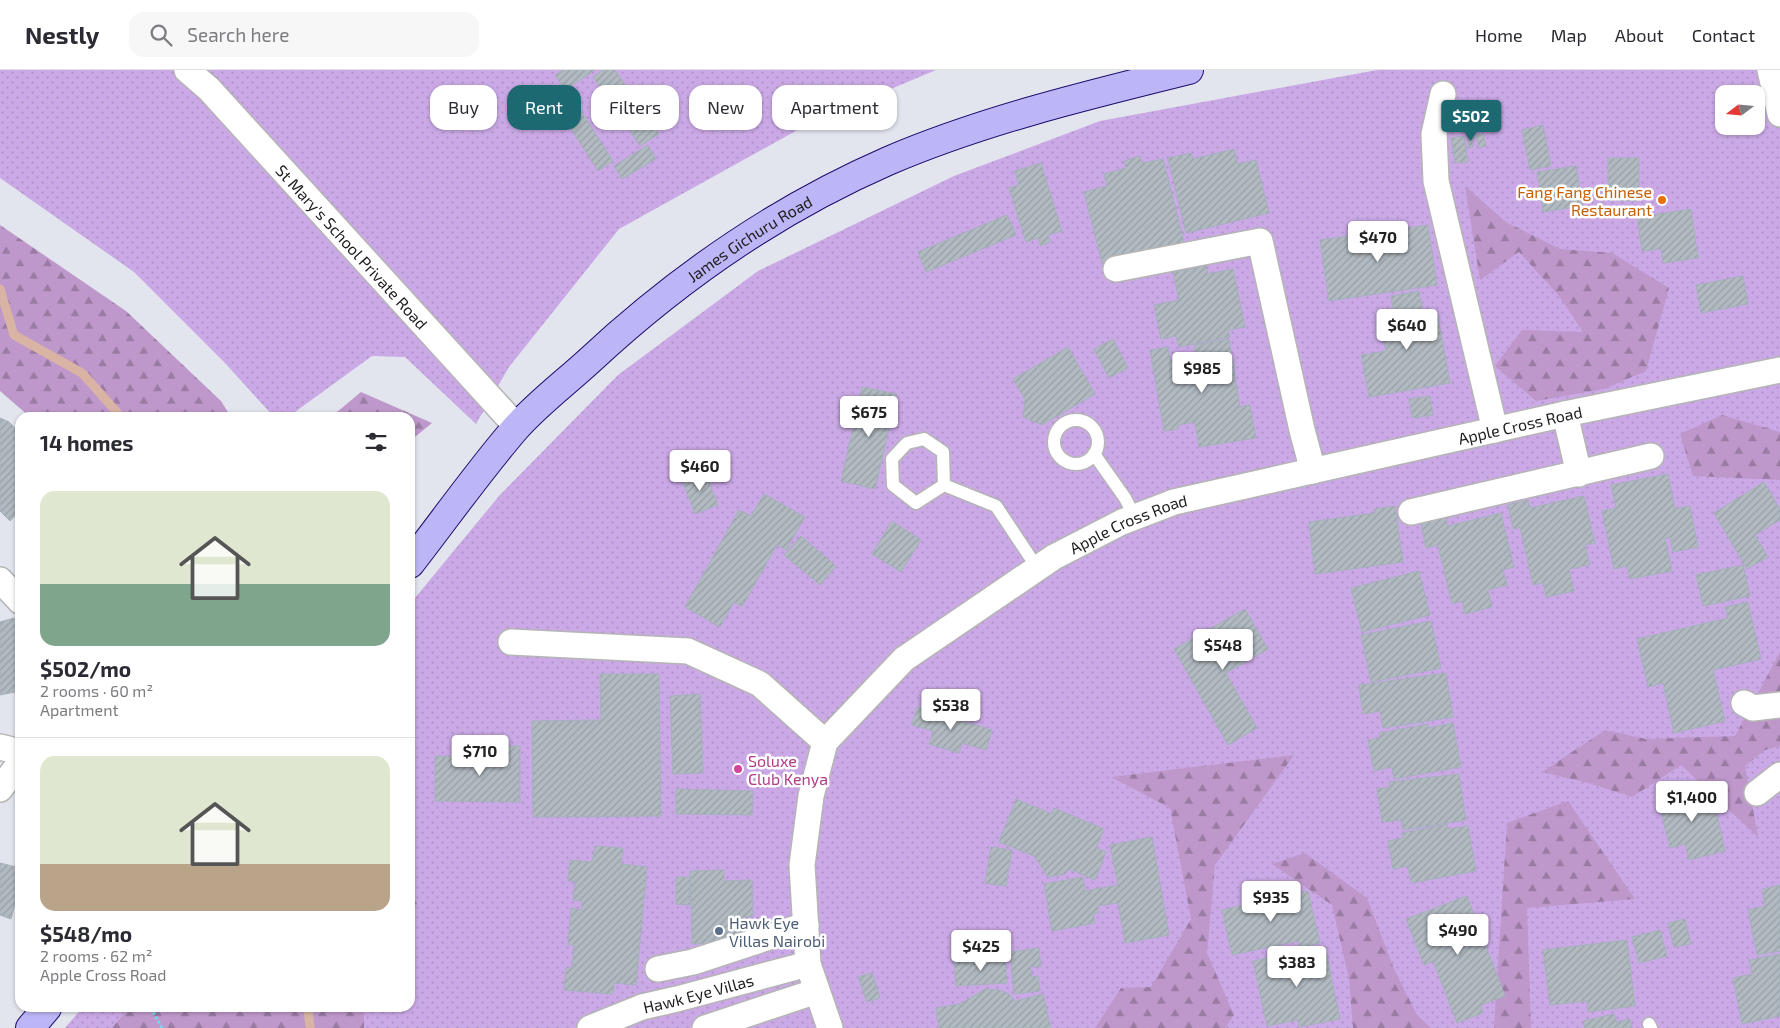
<!DOCTYPE html>
<html lang="en">
<head>
<meta charset="utf-8">
<style>
	:root { --surface:#fff; --page:#f7f7f7; --text:#2b2b33; --muted:#7c7c81; --line:#e1e1e2; --accent:#1c6972 }
	body { margin:0; font-family:"Exo 2",sans-serif; background:var(--page); color:var(--text); height:100vh; display:flex; flex-direction:column; font-size:19px; white-space:nowrap }
	* { box-sizing:border-box; margin:0 }
	p { font-size:16px; color:var(--muted) }
	.icon { flex:none; width:28px; height:28px; fill:none; stroke:currentColor; stroke-width:2; stroke-linecap:round; stroke-linejoin:round }
	.map { position:relative; flex:1; overflow:hidden }
	.side { position:absolute; left:15px; top:342px; width:400px; height:600px; display:flex; flex-direction:column; background:var(--surface); border-radius:15px; box-shadow:0 1px 4px #0004 }
	.side>* { flex:none }
	.guide { position:absolute; left:430px; top:15px; width:475px; height:45px; display:flex; gap:10px }
	.needle { width:32px; rotate:254deg }
	.tools { position:absolute; left:1715px; top:15px; display:grid; gap:10px }
	.tools a { display:grid; place-items:center; width:50px; height:50px; border-radius:10px; background:var(--surface); box-shadow:0 1px 4px #0004; font-size:25px }
	.price { position:absolute; translate:-50% -42px; padding:0 11px; border-radius:5px; background:#fff; color:#222; font-size:16px; line-height:32px; filter:drop-shadow(0 1px 2px #0008) }
	.price::after { content:''; position:absolute; left:50%; top:30px; width:15px; height:11px; margin-left:-8px; background:inherit; clip-path:polygon(0 0,100% 0,50% 100%) }
	.price.selected { background:var(--accent); color:#fff }
	ul { padding:0; list-style:none }
	li { display:grid; align-content:center; gap:10px; height:265px; padding:0 25px }
	li+li { border-top:1px solid var(--line) }
	li span { display:grid; place-items:center; height:155px; border-radius:15px; color:#555 }
	li>.icon { margin-inline-start:auto }
	span .icon { width:90px; height:90px; fill:#fffc; stroke-width:1 }
	li b { font-size:21px }
	h2 { display:flex; justify-content:space-between; align-items:center; height:60px; padding:0 25px; font-size:21px }
	.chip { padding:0 18px; border-radius:15px; background:var(--surface); box-shadow:0 1px 4px #0004; font-size:18px; line-height:45px }
	.chip.selected { background:var(--accent); color:#fff }
	header { display:flex; align-items:center; gap:30px; box-sizing:border-box; height:70px; padding:0 25px; background:var(--surface); border-bottom:1px solid var(--line) }
	header strong { font-size:24px }
	nav { display:flex; gap:28px; margin-inline-start:auto; font-size:18px }
	.search { width:350px; height:45px; background:var(--page); display:flex; align-items:center; gap:12px; box-sizing:border-box; padding:0 18px; border-radius:15px; color:var(--muted); font-size:19px }
	.map>svg:first-child { display:block }
	.grass { fill:url(#grass-dots); fill-rule:evenodd }
	.forest { fill:url(#forest-firs) }
	.lines { fill:none; stroke-linecap:round; stroke-linejoin:round }
	.stream { stroke:#d9b3a3; stroke-width:9 }
	.building { fill:url(#building-hatch); stroke:#a5b1be }
	.service-casing { stroke:#b5b5b5; stroke-width:15 }
	.minor-casing { stroke:#b5b5b5; stroke-width:28 }
	.secondary-casing { stroke:#1a096c; stroke-width:30 }
	.path { stroke:#6cddf3; stroke-width:3; stroke-dasharray:2.5 2.5; stroke-linecap:butt }
	.service { stroke:#fff; stroke-width:12 }
	.minor { stroke:#fff; stroke-width:25 }
	.secondary { stroke:#bdb6f6; stroke-width:28 }
	.food-dot { fill:#e8710a; stroke:#fff; stroke-width:2 }
	.hotel-dot { fill:#d1479c; stroke:#fff; stroke-width:2 }
	.service-dot { fill:#5c6f8a; stroke:#fff; stroke-width:2 }
	.labels { text-anchor:middle; dominant-baseline:central; stroke-width:5; stroke-linejoin:round; paint-order:stroke }
	.food-label { font-size:16px; fill:#c56008; stroke:#fff; text-anchor:end }
	.street-label { font-size:16px; fill:#1c1c1c; stroke:#fff }
	.hotel-label { font-size:16px; fill:#b23c85; stroke:#fff; text-anchor:start }
	.service-label { font-size:16px; fill:#4e5e75; stroke:#fff; text-anchor:start }
</style>
</head>
<body>
<header>
<strong>Nestly</strong>
<div class="search"><svg class="icon" aria-label="search" viewBox="0 0 24 24"><circle cx="10" cy="10" r="6"/><path d="M15 15l6 6"/></svg>Search here</div>
<nav><a>Home</a><a>Map</a><a>About</a><a>Contact</a></nav>
</header>
<div class="map">
<svg width="1780" height="958" viewBox="0 0 1780 958">
	<defs>
		<pattern id="grass-dots" width="8" height="8" patternUnits="userSpaceOnUse" patternTransform="scale(1.25)"><rect width="8" height="8" fill="#cba9e6"/><path d="M2 2h.1M6 6h.1" fill="none" stroke="#ae91c5" stroke-width="1.8" stroke-linecap="round"/></pattern>
		<pattern id="forest-firs" width="22" height="20" patternUnits="userSpaceOnUse" patternTransform="scale(1.25)"><rect width="22" height="20" fill="#bf98cb"/><path d="M5 1l3.5 6h-7zM16 11l3.5 6h-7z" fill="#9a7ba4"/></pattern>
		<pattern id="building-hatch" width="6" height="6" patternUnits="userSpaceOnUse" patternTransform="scale(1.25)"><rect width="6" height="6" fill="#b1bac1"/><path d="M-1 1l2-2M0 6l6-6M5 7l2-2" fill="none" stroke="#989fa5"/></pattern>
	</defs>
	<rect width="100%" height="100%" fill="#e2e5ed"/>
	<g class="grass">
		<path d="M0,0H936L810,53L619,159L509,297L476,354L405,287L372,286L288,347H274L225,293L134,202L0,108Z"/>
		<path d="M1377,0H1780V958H65L82,938H410V534L499,426L618,305L758,201L954,106L1100,51ZM1724,24H1756V56H1724Z"/>
	</g>
	<g class="forest">
		<path d="M1465,116L1506,152L1560,179L1612,183L1669,218L1646,301L1604,319L1536,331L1495,296L1522,260L1583,262L1559,226L1519,182L1480,210Z"/>
		<path d="M0,155L126,241L221,331L231,347H30L0,321Z"/>
		<path d="M361,322L432,353L410,371V348L331,347Z"/>
		<path d="M1722,345L1780,362V410L1693,406L1680,364Z"/>
		<path d="M1780,582V676L1765,680L1745,696L1758,767L1681,695L1632,727L1588,713L1542,702L1605,660L1646,669L1735,666Z"/>
		<path d="M1294,685L1215,795L1207,883L1234,945L1225,958H1095L1121,918L1151,917L1191,849L1170,738L1111,707Z"/>
		<path d="M1568,731L1635,829L1527,838L1531,958H1494L1507,753Z"/>
		<path d="M1305,783L1367,828L1394,899L1417,945L1431,958H1353L1349,909L1332,835L1272,794Z"/>
		<path d="M410,819L417,834L410,848Z"/>
		<path d="M129,938H364V958H112Z"/>
	</g>
	<g class="lines">
		<g class="stream">
			<path d="M0,219L14,265L82,303L122,348"/>
			<path d="M308,938L310,958"/>
		</g>
	</g>
	<g class="building">
		<path d="M563,0H595L565,20L555,5Z"/>
		<path d="M603,0H615L659,64L640,76L593,7Z"/>
		<path d="M568,21L613,91L598,101L553,31Z"/>
		<path d="M1543,55L1551,96L1530,100L1522,60Z"/>
		<path d="M1483,64L1486,76L1479,78L1476,65Z"/>
		<path d="M1464,66L1468,92L1455,93L1451,68Z"/>
		<path d="M1468,67L1475,68L1472,69L1473,77L1469,78Z"/>
		<path d="M648,75L656,89L622,109L614,96Z"/>
		<path d="M1234,79L1238,94L1256,90L1269,143L1186,163L1168,88L1191,83L1193,89Z"/>
		<path d="M1140,86L1142,93L1163,89L1184,172L1102,193L1084,122L1107,116L1104,104L1126,98L1124,91Z"/>
		<path d="M1608,88H1639V131L1608,130Z"/>
		<path d="M1041,93L1062,161L1048,165L1050,172L1041,176L1038,168L1026,172L1009,118L1019,115L1015,101Z"/>
		<path d="M1576,96L1582,136L1543,142L1537,102Z"/>
		<path d="M1691,139L1698,188L1663,193L1661,179L1642,181L1637,147Z"/>
		<path d="M1007,145L1016,165L926,202L918,182Z"/>
		<path d="M1428,155L1437,215L1329,231L1320,170Z"/>
		<path d="M1206,196L1208,204L1233,199L1245,257L1228,260L1230,267L1179,277L1176,266L1161,269L1154,235L1179,230L1173,202Z"/>
		<path d="M1743,206L1748,234L1701,243L1696,215Z"/>
		<path d="M1419,221L1423,243L1437,241L1450,313L1369,327L1361,285L1386,281L1380,251L1395,248L1391,226Z"/>
		<path d="M1113,269L1128,298L1109,308L1094,279Z"/>
		<path d="M1229,269L1240,337L1250,335L1256,368L1199,377L1195,352L1178,355V359L1164,361L1150,280L1168,277L1170,290L1196,286L1194,275Z"/>
		<path d="M1068,277L1095,324L1042,355L1023,347L1025,330L1013,309Z"/>
		<path d="M862,317L897,324L875,419L841,411Z"/>
		<path d="M1430,326L1433,345L1412,348L1409,329Z"/>
		<path d="M0,348L9,352L20,363V440L10,451L0,441Z"/>
		<path d="M705,401L718,435L695,444L682,410Z"/>
		<path d="M1668,404L1675,439L1690,436L1698,477L1673,482L1670,467L1665,468L1672,501L1630,509L1627,496L1614,499L1602,441L1616,438L1611,415Z"/>
		<path d="M1764,412L1780,439V450L1755,465L1768,487L1747,499L1714,443Z"/>
		<path d="M764,424L805,447L786,480L777,475L742,537L734,532L720,557L685,537L739,440L751,446Z"/>
		<path d="M1584,426L1595,473L1585,475L1590,495L1569,499L1574,521L1546,527L1543,513L1533,515L1520,457L1513,459L1508,435L1528,430L1530,438Z"/>
		<path d="M1395,436L1403,492L1315,504L1309,452L1375,443L1374,439Z"/>
		<path d="M1501,443L1514,497L1503,500L1507,515L1488,520L1492,537L1465,544L1462,531L1452,534L1438,475L1426,478L1421,454L1446,447L1448,456Z"/>
		<path d="M892,451L921,470L901,502L872,484Z"/>
		<path d="M801,466L836,496L820,515L784,485Z"/>
		<path d="M1743,495L1750,526L1703,536L1696,505Z"/>
		<path d="M1419,501L1430,545L1362,562L1351,518Z"/>
		<path d="M1748,532L1761,589L1713,600L1725,651L1674,663L1663,613L1648,617L1637,569L1728,548L1725,537Z"/>
		<path d="M1245,539L1268,579L1226,603L1257,658L1228,675L1174,579Z"/>
		<path d="M14,548L20,573V621L0,625V552Z"/>
		<path d="M1431,551L1441,598L1371,612L1361,565Z"/>
		<path d="M1446,603L1453,647L1383,658L1380,641L1363,644L1359,615Z"/>
		<path d="M600,604H659L661,746L533,747L532,651L601,650Z"/>
		<path d="M700,624L703,703L673,704L670,626Z"/>
		<path d="M917,637L992,660L986,680L962,673L959,683L929,674L933,661L912,655Z"/>
		<path d="M1453,653L1461,697L1394,709L1392,697L1374,701L1368,670L1380,668L1379,663L1428,654V658Z"/>
		<path d="M494,676H520V732L435,731V686L495,687Z"/>
		<path d="M1459,704L1466,750L1403,760L1401,750L1382,752L1377,719L1390,717L1389,712Z"/>
		<path d="M1676,718L1679,729L1712,721L1725,781L1689,790L1685,774L1670,778L1659,734L1664,733L1661,722Z"/>
		<path d="M676,719L753,721L752,745L676,744Z"/>
		<path d="M1016,729L1052,744L1054,738L1104,759L1096,778L1106,782L1095,810L1069,799L1065,804L1048,807L1034,786L999,772Z"/>
		<path d="M1447,754L1448,759L1468,756L1476,801L1411,813L1408,796L1393,799L1388,771L1403,768L1402,763Z"/>
		<path d="M1152,767L1169,865L1125,873L1118,833L1097,836L1099,843H1093L1095,853L1052,861L1044,814L1083,807L1085,821L1118,815L1110,775Z"/>
		<path d="M595,776L623,778L621,794L647,797L636,915L614,913L613,924L564,920L566,898H572L574,875H568L571,838L581,840L582,831L573,830L575,811H568L570,790L592,792Z"/>
		<path d="M991,777L1012,780L1006,816L985,813Z"/>
		<path d="M0,793L20,798V815L11,849L0,845Z"/>
		<path d="M724,800V811L752,810L753,847H743L744,872L692,874L690,801Z"/>
		<path d="M676,807H690V835L676,834Z"/>
		<path d="M1780,815V881L1757,885L1748,840L1765,836L1762,819Z"/>
		<path d="M1279,820L1281,828L1308,821L1320,873L1299,878L1298,871L1232,885L1222,840L1258,832L1257,825Z"/>
		<path d="M1467,826L1505,926L1481,935L1483,943L1457,953L1433,891L1424,895L1406,849Z"/>
		<path d="M1685,849L1691,874L1674,877L1668,853Z"/>
		<path d="M1660,860L1667,886L1639,893L1632,867Z"/>
		<path d="M1627,870L1635,936L1588,942L1587,931L1550,935L1543,880Z"/>
		<path d="M1325,876L1340,949L1299,957L1298,950L1267,956L1253,891Z"/>
		<path d="M1039,878L1041,896L1030,897L1032,907L1038,906L1040,921L1014,924L1010,882Z"/>
		<path d="M1780,884V946L1742,954L1733,908L1752,904L1749,890Z"/>
		<path d="M1005,887L1007,913L956,916L954,891Z"/>
		<path d="M872,903L880,928L867,932L858,907Z"/>
		<path d="M985,919L999,920L1009,924L1015,931L1043,924L1051,958H939L936,938L960,934Z"/>
		<path d="M1614,944L1617,952L1630,949L1632,958H1585L1583,951Z"/>
	</g>
	<g class="lines">
		<g class="service-casing">
			<g id="service">
				<circle cx="1076" cy="372" r="22"/>
				<path d="M1094,384L1125,428L1135,447"/>
				<path d="M944,415L943,382L924,369L907,373L892,389L893,415L916,433L944,415L996,436L1038,499"/>
				<path d="M1649,954L1651,958"/>
			</g>
		</g>
		<g class="minor-casing">
			<g id="minor">
				<path id="s1" d="M187,0L209,19L517,357"/>
				<path d="M1770,0L1780,44"/>
				<path d="M1443,24L1434,64L1436,111L1495,360"/>
				<path d="M1116,199L1260,171L1302,360L1313,401"/>
				<path d="M1565,344L1579,404"/>
				<path d="M1411,442L1651,386"/>
				<path d="M0,510L20,531"/>
				<path d="M511,572L688,581L760,614L825,672"/>
				<path d="M1744,633L1753,638L1780,635"/>
				<path d="M0,677L20,682"/>
				<path d="M0,719L20,693"/>
				<path d="M1757,723L1780,705"/>
				<path d="M658,899L693,892L806,855"/>
				<path id="s2" d="M590,958L642,937L677,929L808,894"/>
				<path d="M705,958L817,921"/>
				<path id="s3" d="M830,958L808,894L802,795L811,726L825,672L904,589L1054,487L1122,452L1174,432L1565,344L1780,300"/>
			</g>
		</g>
		<g class="secondary-casing">
			<g id="secondary">
				<path id="s4" d="M410,494C445,449 478,402 515,359C537,334 565,313 589,291C677,209 778,139 888,91C984,50 1088,25 1189,0"/>
				<path d="M30,958L47,938"/>
			</g>
		</g>
		<path class="path" d="M151,938L162,958"/>
		<use href="#service" class="service"/>
		<use href="#minor" class="minor"/>
		<use href="#secondary" class="secondary"/>
	</g>
	<circle class="food-dot" cx="1662" cy="130" r="5"/>
	<circle class="hotel-dot" cx="738" cy="699" r="5"/>
	<circle class="service-dot" cx="719" cy="861" r="5"/>
	<g class="labels">
		<g class="food-label">
			<text x="1652" y="121">Fang Fang Chinese<tspan x="1652" dy="18">Restaurant</tspan></text>
		</g>
		<g class="street-label">
			<text stroke="none"><textPath href="#s4" startOffset="474">James Gichuru Road</textPath></text>
			<text stroke="none"><textPath href="#s1" startOffset="242">St Mary's School Private Road</textPath></text>
			<text stroke="none"><textPath href="#s3" startOffset="1075">Apple Cross Road</textPath></text>
			<text stroke="none"><textPath href="#s3" startOffset="670">Apple Cross Road</textPath></text>
			<text stroke="none"><textPath href="#s2" startOffset="114">Hawk Eye Villas</textPath></text>
		</g>
		<g class="hotel-label">
			<text x="748" y="690">Soluxe<tspan x="748" dy="18">Club Kenya</tspan></text>
		</g>
		<g class="service-label">
			<text x="729" y="852">Hawk Eye<tspan x="729" dy="18">Villas Nairobi</tspan></text>
		</g>
	</g>
</svg>
<div class="tools">
<a><svg class="needle" viewBox="-14 -14 28 28"><path d="M0-13l5 13h-10z" fill="#e53935"/><path d="M0 13l5-13h-10z" fill="#7c7c81"/></svg></a>
</div>
<b class="price selected" style="left:1471px;top:72px">$502</b>
<b class="price" style="left:1378px;top:193px">$470</b>
<b class="price" style="left:1407px;top:281px">$640</b>
<b class="price" style="left:1202px;top:324px">$985</b>
<b class="price" style="left:869px;top:368px">$675</b>
<b class="price" style="left:700px;top:422px">$460</b>
<b class="price" style="left:1223px;top:601px">$548</b>
<b class="price" style="left:951px;top:661px">$538</b>
<b class="price" style="left:480px;top:707px">$710</b>
<b class="price" style="left:1692px;top:753px">$1,400</b>
<b class="price" style="left:1271px;top:853px">$935</b>
<b class="price" style="left:1458px;top:886px">$490</b>
<b class="price" style="left:981px;top:902px">$425</b>
<b class="price" style="left:1297px;top:918px">$383</b>
<div class="guide">
<a class="chip">Buy</a>
<a class="chip selected">Rent</a>
<a class="chip">Filters</a>
<a class="chip">New</a>
<a class="chip">Apartment</a>
</div>
<section class="side">
<h2>14 homes<svg class="icon" aria-label="filters" viewBox="0 0 24 24"><path d="M4 7h16M4 17h16"/><circle cx="9" cy="7" r="2"/><circle cx="15" cy="17" r="2"/></svg></h2>
<ul>
<li><span style="background:linear-gradient(#dfe7d0 60%,#7fa58c 0)"><svg class="icon" aria-label="home" viewBox="0 0 24 24"><path d="M3 11l9-7 9 7M6 9v11h12V9"/></svg></span><div><b>$502/mo</b><p>2 rooms · 60 m²</p><p>Apartment</p></div></li>
<li><span style="background:linear-gradient(#dfe7d0 70%,#b9a48a 0)"><svg class="icon" aria-label="home" viewBox="0 0 24 24"><path d="M3 11l9-7 9 7M6 9v11h12V9"/></svg></span><div><b>$548/mo</b><p>2 rooms · 62 m²</p><p>Apple Cross Road</p></div></li>
</ul>
</section>
</div>
</body>
</html>
